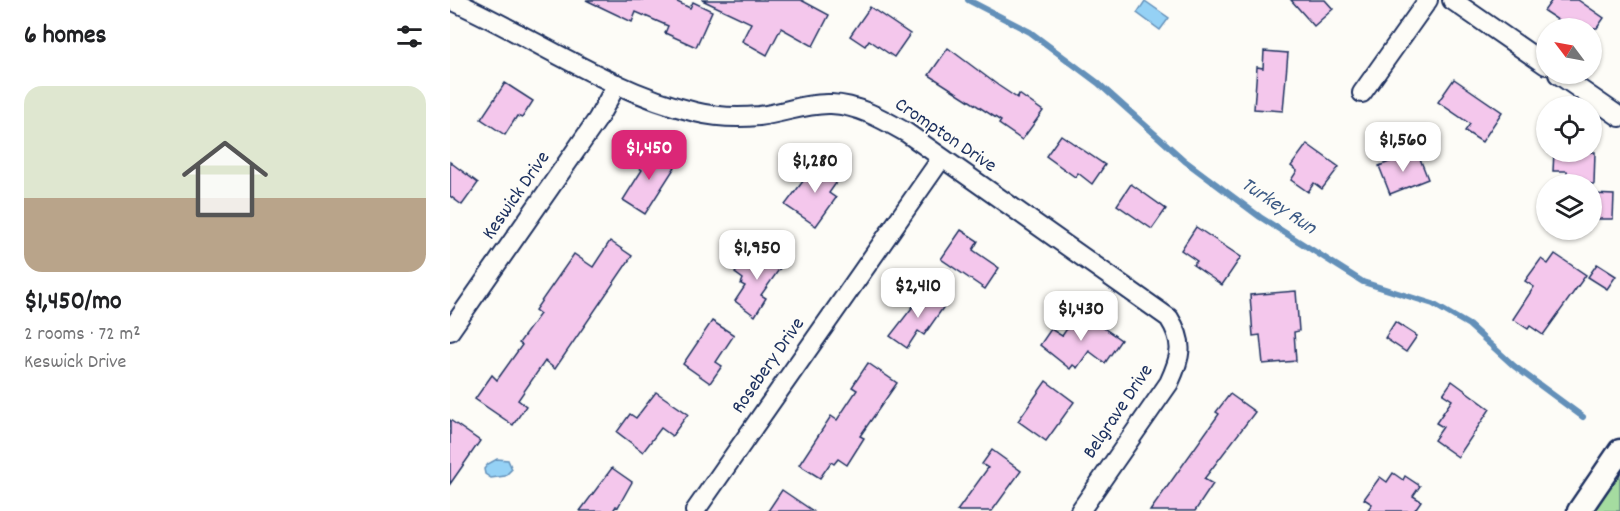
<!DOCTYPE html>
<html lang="en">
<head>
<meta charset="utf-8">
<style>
	:root { --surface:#fff; --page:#f6f6f6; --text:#202124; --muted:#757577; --line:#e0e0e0; --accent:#db2777 }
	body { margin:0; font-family:Dekko,sans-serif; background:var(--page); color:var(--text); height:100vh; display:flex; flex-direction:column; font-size:22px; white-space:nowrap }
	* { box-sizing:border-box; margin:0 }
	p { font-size:20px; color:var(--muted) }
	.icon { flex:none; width:33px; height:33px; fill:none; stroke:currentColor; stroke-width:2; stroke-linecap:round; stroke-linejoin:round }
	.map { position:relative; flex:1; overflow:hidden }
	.details { display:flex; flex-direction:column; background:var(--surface); width:450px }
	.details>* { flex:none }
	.needle { width:39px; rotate:302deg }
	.tools { position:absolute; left:1086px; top:18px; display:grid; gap:12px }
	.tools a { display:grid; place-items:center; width:66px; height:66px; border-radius:50%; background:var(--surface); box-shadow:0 2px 4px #0004; font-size:30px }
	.price { position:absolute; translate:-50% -51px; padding:0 14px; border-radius:12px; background:#fff; color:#222; font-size:20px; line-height:39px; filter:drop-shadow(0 2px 3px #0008) }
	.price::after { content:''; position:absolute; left:50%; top:36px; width:18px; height:14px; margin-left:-9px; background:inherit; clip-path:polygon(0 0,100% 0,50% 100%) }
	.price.active { background:var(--accent); color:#fff }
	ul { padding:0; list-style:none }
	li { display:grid; align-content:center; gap:12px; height:318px; padding:0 24px }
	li+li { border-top:2px solid var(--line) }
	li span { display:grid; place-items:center; height:186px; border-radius:18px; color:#555 }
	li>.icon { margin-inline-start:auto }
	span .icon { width:108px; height:108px; fill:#fffc; stroke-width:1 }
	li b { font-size:26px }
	h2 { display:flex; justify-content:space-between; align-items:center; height:72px; padding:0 24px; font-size:26px }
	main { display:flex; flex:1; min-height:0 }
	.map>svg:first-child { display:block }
	.green { fill:#a5dca0; stroke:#60867f; stroke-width:1.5 }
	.water { fill:#95d1f5; stroke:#6490b9; stroke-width:1.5 }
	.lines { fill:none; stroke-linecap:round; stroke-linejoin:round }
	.stream { stroke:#6490b9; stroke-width:6 }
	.building { fill:#f4c7ec; stroke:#1b2f5e; stroke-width:1.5 }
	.minor-casing { stroke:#1b2f5e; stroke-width:22 }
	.tertiary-casing { stroke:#1b2f5e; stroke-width:27 }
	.minor { stroke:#fdfcf7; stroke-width:18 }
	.tertiary { stroke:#fdfcf7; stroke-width:22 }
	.labels { text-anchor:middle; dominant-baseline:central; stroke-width:4.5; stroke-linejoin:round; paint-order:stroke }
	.street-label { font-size:20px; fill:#1b2f5e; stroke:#fdfcf7 }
	.water-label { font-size:21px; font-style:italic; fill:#3a5884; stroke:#fdfcf7 }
</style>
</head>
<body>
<main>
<section class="details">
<h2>6 homes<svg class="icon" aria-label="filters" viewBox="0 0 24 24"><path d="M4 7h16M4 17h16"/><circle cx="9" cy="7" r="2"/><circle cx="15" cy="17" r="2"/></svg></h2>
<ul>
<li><span style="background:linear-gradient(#dfe7d0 60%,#b9a48a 0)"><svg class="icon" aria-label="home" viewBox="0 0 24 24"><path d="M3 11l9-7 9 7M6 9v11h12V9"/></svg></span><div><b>$1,450/mo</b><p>2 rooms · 72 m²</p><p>Keswick Drive</p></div></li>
</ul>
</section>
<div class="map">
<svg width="1170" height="511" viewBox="0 0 1170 511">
	<rect width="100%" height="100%" fill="#fdfcf7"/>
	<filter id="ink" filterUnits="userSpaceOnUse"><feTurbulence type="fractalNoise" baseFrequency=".0167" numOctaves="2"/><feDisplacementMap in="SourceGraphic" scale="12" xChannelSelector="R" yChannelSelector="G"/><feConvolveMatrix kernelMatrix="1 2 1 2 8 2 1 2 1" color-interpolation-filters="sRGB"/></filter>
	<g filter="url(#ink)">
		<path class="green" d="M1170,469V511H1143Z"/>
		<g class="water">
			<path d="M695,1L719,18L710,30L687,13Z"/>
			<path d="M47,459L58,460L62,469L55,476L41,478L35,474L34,469L38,464Z"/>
		</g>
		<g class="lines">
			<path class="stream" d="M518,0L580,32L648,83L735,161L810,217L913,282L983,304L1019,325L1064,366L1133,417"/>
		</g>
		<g class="building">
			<path d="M136,0H223L240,8L243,2L262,11L246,47L215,33L218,26L186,12L182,22Z"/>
			<path d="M252,0H351L379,15L363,46L331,28L317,55L292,41L301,23Z"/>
			<path d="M841,0H875L883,9L864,26Z"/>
			<path d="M1102,0H1128L1154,18L1147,28H1120L1094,11Z"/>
			<path d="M420,7L460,34L444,57L419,40L415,46L400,36Z"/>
			<path d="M498,48L549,86L567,98L569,94L593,111L572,140L549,124L551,121L479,75Z"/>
			<path d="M814,51L838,53L833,111L804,109L807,67L813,68Z"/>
			<path d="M1004,79L1052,112L1032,142L1015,131L1020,124L988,102Z"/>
			<path d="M55,83L83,101L72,118L67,116L55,135L31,119Z"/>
			<path d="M611,135L655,165L642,184L628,173L625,177L596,156Z"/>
			<path d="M857,144L889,167L872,189L864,183L858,192L841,180L847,171L841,166Z"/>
			<path d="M198,149L225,167L195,214L173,200L192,170L186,166Z"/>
			<path d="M967,151L978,179L940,194L929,166Z"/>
			<path d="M1104,152H1145L1144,184H1117V171H1103Z"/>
			<path d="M369,160L391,176L379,193L386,198L366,226L335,205Z"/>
			<path d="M0,162L28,183L12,205L0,196Z"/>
			<path d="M681,184L716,209L702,229L667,205Z"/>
			<path d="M1142,194L1164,195L1163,219H1142Z"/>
			<path d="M746,227L791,257L772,285L743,265L747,261L731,250Z"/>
			<path d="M511,230L528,241L523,250L549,268L535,289L491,259Z"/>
			<path d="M160,241L182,256L105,369L95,361L68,400L76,406L63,425L25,399L42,375L47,380L72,345L69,343L90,314L85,310L124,254L143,267Z"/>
			<path d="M314,250L333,264L311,295L316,298L305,316L285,301L295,286L291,284L293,279L285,273L295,259L303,265Z"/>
			<path d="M1105,254L1136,275L1093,335L1080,326L1078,329L1063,319L1084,287L1075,281L1091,259L1098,264Z"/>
			<path d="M1147,264L1166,276L1157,289L1138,277Z"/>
			<path d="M475,291L495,305L474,335L468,331L457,348L440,336Z"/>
			<path d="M846,291L849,331L844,332L846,361L813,364L810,335L803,336L800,295Z"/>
			<path d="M629,311L671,340L655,363L639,351L627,368L623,365L620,369L590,345L601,329L612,336Z"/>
			<path d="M262,321L284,335L266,362L272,366L260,383L233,364Z"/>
			<path d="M945,322L967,336L956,352L935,338Z"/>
			<path d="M418,363L447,383L410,436L414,438L397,465L388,459L384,464L381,462L370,478L349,465L381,416L387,420L407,390L402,387Z"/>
			<path d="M596,381L624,402L596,441L568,421Z"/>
			<path d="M1002,381L1040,409L1008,457L984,440L993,427L986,423L1002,400L993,394Z"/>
			<path d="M206,392L238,414L222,436L211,428L193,452L167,432L180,414L186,418Z"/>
			<path d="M780,394L805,412L754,479L763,484L745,511H700L769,414L766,412Z"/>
			<path d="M0,420L30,441L0,484Z"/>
			<path d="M542,450L571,471L542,511H507L538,468L532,464Z"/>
			<path d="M162,468L182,482L168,507L166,506L163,511H130Z"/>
			<path d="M943,473L953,480L955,476L970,486L963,496L971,501L964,511H917L922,504L914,499L930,477L937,482Z"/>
			<path d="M332,490L363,511H318Z"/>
		</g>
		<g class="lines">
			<g class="minor-casing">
				<g id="minor">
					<path d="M1,0C82,36 158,91 245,112C265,117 289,118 309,116C333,113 357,103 381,104C409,105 434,120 457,133L719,318C735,343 731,357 719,383L630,511"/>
					<path d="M1002,0L1096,65"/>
					<path d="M1108,74L1170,117"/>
					<path d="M912,93L978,0"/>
					<path d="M0,331L147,120L167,84"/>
					<path d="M245,511L491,159"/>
				</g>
			</g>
			<g class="tertiary-casing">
				<path id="tertiary" d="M1129,511L1170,451"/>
			</g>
			<use href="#minor" class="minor"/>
			<use href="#tertiary" class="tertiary"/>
		</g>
	</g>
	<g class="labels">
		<g class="street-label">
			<text transform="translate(495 136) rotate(34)">Crompton Drive</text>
			<text transform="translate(67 196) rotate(-55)">Keswick Drive</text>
			<text transform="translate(319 366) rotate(-55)">Rosebery Drive</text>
			<text transform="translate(669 412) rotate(-56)">Belgrave Drive</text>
		</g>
		<g class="water-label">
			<text transform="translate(828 207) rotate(34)">Turkey Run</text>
		</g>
	</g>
</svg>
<div class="tools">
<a><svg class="needle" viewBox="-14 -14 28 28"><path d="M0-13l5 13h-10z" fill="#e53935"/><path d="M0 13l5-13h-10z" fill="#757577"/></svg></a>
<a><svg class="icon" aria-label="locate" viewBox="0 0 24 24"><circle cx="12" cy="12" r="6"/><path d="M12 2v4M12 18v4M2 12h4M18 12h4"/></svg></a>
<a><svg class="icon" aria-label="layers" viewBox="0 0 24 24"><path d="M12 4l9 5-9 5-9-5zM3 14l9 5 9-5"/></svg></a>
</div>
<b class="price" style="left:953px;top:173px">$1,560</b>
<b class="price active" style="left:199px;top:181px">$1,450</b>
<b class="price" style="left:365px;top:194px">$1,280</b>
<b class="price" style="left:307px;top:281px">$1,950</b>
<b class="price" style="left:468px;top:319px">$2,410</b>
<b class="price" style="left:631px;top:342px">$1,430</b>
</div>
</main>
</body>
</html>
